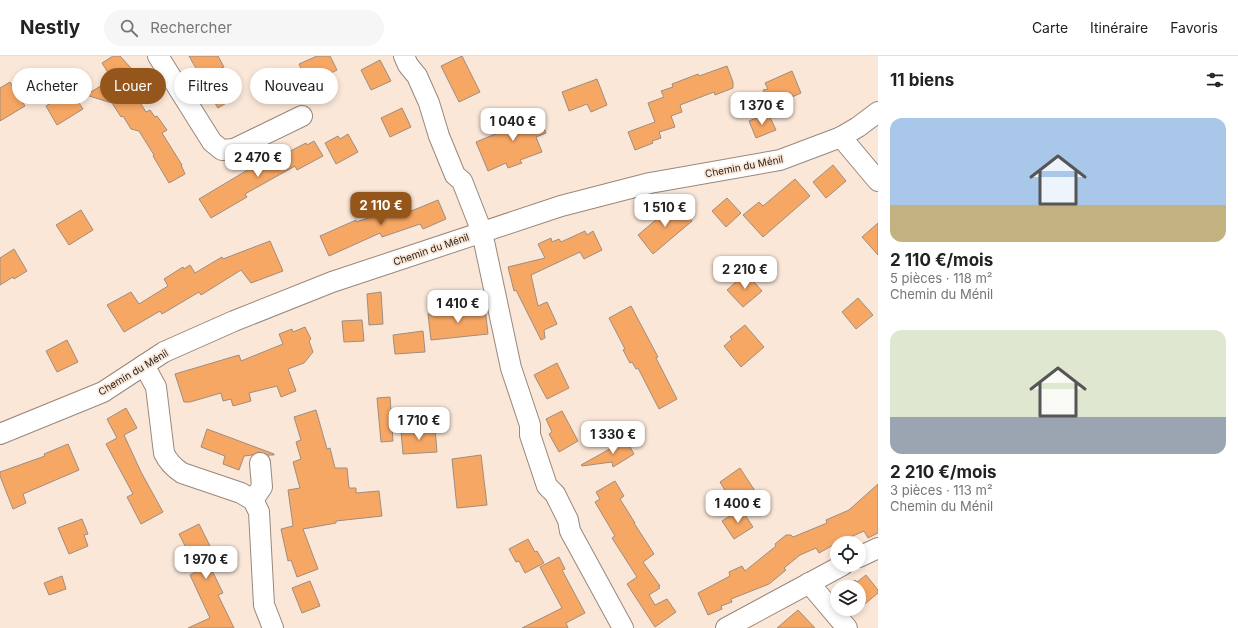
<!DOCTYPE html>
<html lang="fr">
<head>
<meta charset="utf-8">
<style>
	:root { --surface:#fff; --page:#f6f6f6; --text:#222; --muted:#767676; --line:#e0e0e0; --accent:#94561b }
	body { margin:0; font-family:Inter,sans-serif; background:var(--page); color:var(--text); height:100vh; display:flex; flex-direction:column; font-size:15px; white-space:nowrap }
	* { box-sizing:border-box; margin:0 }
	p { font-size:13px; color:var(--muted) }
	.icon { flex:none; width:22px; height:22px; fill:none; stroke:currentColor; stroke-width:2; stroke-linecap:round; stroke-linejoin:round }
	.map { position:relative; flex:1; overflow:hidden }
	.side { display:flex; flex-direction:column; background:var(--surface); width:360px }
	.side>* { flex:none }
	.guide { position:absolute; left:12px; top:12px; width:380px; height:36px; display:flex; gap:8px }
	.fabs { position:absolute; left:830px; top:480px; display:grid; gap:8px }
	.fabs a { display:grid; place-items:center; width:36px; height:36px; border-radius:50%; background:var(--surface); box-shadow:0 2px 6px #0003; font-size:20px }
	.price { position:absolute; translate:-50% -34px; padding:0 9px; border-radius:8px; background:#fff; color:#222; font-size:13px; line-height:26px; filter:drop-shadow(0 1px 2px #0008) }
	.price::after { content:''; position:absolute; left:50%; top:24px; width:12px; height:9px; margin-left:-6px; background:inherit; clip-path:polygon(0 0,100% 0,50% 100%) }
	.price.current { background:var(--accent); color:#fff }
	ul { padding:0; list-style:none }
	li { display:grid; align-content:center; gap:8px; height:212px; padding:0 12px }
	li span { display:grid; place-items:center; height:124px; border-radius:12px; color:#555 }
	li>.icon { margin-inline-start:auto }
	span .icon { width:72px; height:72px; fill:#fffc; stroke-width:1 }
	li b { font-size:17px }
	h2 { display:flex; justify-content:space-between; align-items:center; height:48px; padding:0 12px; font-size:17px }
	.tag { padding:0 14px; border-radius:18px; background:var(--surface); box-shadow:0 2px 6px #0003; font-size:14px; line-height:36px }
	.tag.current { background:var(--accent); color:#fff }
	header { display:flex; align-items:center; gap:24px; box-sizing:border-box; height:56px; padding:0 20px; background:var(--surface); border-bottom:1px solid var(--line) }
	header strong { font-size:19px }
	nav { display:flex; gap:22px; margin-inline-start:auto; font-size:14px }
	.search { width:280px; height:36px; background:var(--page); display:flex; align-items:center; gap:10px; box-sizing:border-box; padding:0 14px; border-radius:22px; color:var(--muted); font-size:15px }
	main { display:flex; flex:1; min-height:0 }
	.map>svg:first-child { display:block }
	.building { fill:#f7a764; stroke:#9f8d80 }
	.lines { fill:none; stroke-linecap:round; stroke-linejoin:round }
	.minor-casing { stroke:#99877a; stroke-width:22 }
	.minor { stroke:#fff; stroke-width:20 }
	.labels { text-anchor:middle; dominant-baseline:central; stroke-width:3.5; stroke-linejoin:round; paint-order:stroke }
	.street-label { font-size:10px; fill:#241d18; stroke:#fae7d8 }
</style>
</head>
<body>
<header>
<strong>Nestly</strong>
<div class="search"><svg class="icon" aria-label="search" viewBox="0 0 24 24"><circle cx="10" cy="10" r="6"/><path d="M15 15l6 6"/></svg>Rechercher</div>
<nav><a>Carte</a><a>Itinéraire</a><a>Favoris</a></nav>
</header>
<main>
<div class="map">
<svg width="878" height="572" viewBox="0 0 878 572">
	<rect width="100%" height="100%" fill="#fae7d8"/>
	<g class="building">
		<path d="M113,0H120L130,11L134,17L125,22L146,56L150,54L155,61L157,60L167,74L162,77L182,109H181L185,118L169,127L153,100L154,99L139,75L131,73L123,60L121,61L112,47L86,39L112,23L102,7Z"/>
		<path d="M189,0H218L224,11L221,12L238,40L218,52L196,17L198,16Z"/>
		<path d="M317,0H330L337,14L331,17L332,19L308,28L299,8Z"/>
		<path d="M462,0L480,36L459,46L441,10Z"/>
		<path d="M380,4L391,25L371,34L361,14Z"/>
		<path d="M727,10L733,26V32L715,39L714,36L680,49L682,56L671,60L675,71L659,76L661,82L652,85L653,87L635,94L628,76L655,66L648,47L664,41L661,35L673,31L672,28L698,18L699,20Z"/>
		<path d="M792,15L801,37L771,50L763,34L768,33L765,27Z"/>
		<path d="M597,23L607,49L591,56L587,48L569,55L562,36Z"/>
		<path d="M10,26L25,50L0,65V32Z"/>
		<path d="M71,35L83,53L57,69L46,50Z"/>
		<path d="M402,52L411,71L390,81L381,62Z"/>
		<path d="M537,54L546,77L536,81L542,96L520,104L522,107L508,112L506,107L488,115L476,86L515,70L512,63Z"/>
		<path d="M768,57L776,74L756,82L749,65Z"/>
		<path d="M348,78L358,96L336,108L325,87L338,80L340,83Z"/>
		<path d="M314,85L323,100L297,114L295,110L245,138L247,141L211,162L199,143L271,100L273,104L306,87L307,89Z"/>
		<path d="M833,109L846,125L826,142L813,126Z"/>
		<path d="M795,123L810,140L763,181L743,159L759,146L763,150Z"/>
		<path d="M727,142L741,157L726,171L712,155Z"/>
		<path d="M438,144L446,163L423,173L420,168L382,181L380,177L329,200L320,180L356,164V166L402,151L404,158Z"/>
		<path d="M676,147L692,165L653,198L638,179Z"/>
		<path d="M81,154L93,174L69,189L56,169Z"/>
		<path d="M878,167V199L862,181Z"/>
		<path d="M585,175L587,179L593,175L602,194L584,203L580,196L531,219L538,250L547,246L557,268L544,274L545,282L541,284L516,234L514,235L508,211L545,202L538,188L551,182L552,186L559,183L561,186Z"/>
		<path d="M270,185L283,215L251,227L241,214L201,239L199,236L162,258L160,255L124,276L107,249L131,236L139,248L168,230L164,223L183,211L184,213L190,209L195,217L222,201L223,203Z"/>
		<path d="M14,193L27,215L14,223L13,221L0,229V202Z"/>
		<path d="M746,217L762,235L743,251L727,234Z"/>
		<path d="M381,236L383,268L369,269L367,238Z"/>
		<path d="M858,242L873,259L856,273L842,256Z"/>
		<path d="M631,250L658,301L656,302L677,343L659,353L638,312L636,313L632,306L630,307L623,294L625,293L609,262Z"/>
		<path d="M485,252L488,278L431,284L428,258Z"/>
		<path d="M362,264L364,285L344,286L342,265Z"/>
		<path d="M745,269L764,291L741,311L724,290L732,283L730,281Z"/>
		<path d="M305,271L311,283L309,285L313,296L304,307L288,313L296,335L281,341L277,330L249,337L251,345L233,350L231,343L223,345L221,337L190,346H184L175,318L239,299L241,305L283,288L279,278L292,273L293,276Z"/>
		<path d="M423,275L425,296L395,298L393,279Z"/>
		<path d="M67,284L78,306L57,316L46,295Z"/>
		<path d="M557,307L569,332L547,343L534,319Z"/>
		<path d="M390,341L393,385L381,386L377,342Z"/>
		<path d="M126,352L137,372L124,379L141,416L163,456L141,468L127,441L133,438L106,388L117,382L107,363Z"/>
		<path d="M316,354L327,393L330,392L335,412H347L349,432H356V437L379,435L382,460L336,465V467L303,473L318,513L297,521L291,504L288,505L281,473L293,470L288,434L300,432L293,406L301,403L296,386L301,384L294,361Z"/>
		<path d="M562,355L578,385L559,396L549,378L552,376L546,363Z"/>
		<path d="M435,372L437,396L403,398L401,375Z"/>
		<path d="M207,373L274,398V399H268L259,396L252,399L244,400L239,414L223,408L225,400L201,391Z"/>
		<path d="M626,384L634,398L613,411L612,406L582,410L581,409Z"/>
		<path d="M68,388L79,414L23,438L26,447L13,453L0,420V416L45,400L44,398Z"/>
		<path d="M481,399L487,449L457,452L452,403Z"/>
		<path d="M740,412L755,435L734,449L720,426Z"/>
		<path d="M615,425L624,440L620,443L635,467H634L654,498L643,506L660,530H658L660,532L649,539L655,549L667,543L676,556L655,571L627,528L637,521L612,482L615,480L595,446L600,443L596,436Z"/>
		<path d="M878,428V477L868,482L864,475L837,487L819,497L816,492L800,499L784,512L786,514L769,528L731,543L732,546L721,550L722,553L708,559L698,537L730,520L729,516L742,510L745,515L776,490L775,488L786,479H791L793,481L827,467L826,464L849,454Z"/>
		<path d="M741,453L753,471L734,483L722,465Z"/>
		<path d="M82,463L88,478L84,479L88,490L69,498L58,472Z"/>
		<path d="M199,468L211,492L203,496L223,537L218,539L234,572H188L210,562L190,519L198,515L179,478Z"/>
		<path d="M528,483L535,496L537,495L544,507L525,517L519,505L516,506L509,493Z"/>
		<path d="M559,501L565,513L562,514L585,557L566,567L568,572H522L562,552L540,511Z"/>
		<path d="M866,519L878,534V537L859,553V531H847L855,524L857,526Z"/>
		<path d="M62,520L66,533L49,539L44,527Z"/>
		<path d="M310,525L320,550L302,557L292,532Z"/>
		<path d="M798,554L815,572H777Z"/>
	</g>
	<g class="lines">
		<g class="minor-casing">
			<g id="minor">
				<path d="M158,0L212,86L222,94L234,93L302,60"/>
				<path d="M404,0L408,9L417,20L429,47L439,80L455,119L462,125L482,176L511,312L530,369V379L547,430L555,438L568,464L570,475L623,572"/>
				<path d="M841,81L878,125"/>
				<path d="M144,309L156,331L164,397C168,406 173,411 182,417L241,437L253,444L259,456L264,549L273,572"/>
				<path d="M0,378L103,336L164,296L234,265L332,226L561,150L650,127L780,104L841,81L858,71L878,56"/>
				<path d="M253,444L262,431L260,407"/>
				<path d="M859,501L878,492"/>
				<path d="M809,527L847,572"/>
				<path d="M726,572L843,509"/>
			</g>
		</g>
		<use href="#minor" class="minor"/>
	</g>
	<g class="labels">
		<g class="street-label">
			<text transform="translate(744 110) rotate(-11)">Chemin du Ménil</text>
			<text transform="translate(431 193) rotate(-19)">Chemin du Ménil</text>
			<text transform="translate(133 316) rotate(-31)">Chemin du Ménil</text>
		</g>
	</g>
</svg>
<div class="fabs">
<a><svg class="icon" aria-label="locate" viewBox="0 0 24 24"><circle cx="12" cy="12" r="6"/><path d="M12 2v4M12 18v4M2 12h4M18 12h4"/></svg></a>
<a><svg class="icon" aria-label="layers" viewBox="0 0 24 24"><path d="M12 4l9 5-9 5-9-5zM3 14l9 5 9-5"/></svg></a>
</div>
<b class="price" style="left:762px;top:70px">1 370 €</b>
<b class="price" style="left:513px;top:86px">1 040 €</b>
<b class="price" style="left:258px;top:122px">2 470 €</b>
<b class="price current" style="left:381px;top:170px">2 110 €</b>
<b class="price" style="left:665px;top:172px">1 510 €</b>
<b class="price" style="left:745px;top:234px">2 210 €</b>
<b class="price" style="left:458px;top:268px">1 410 €</b>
<b class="price" style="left:419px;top:385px">1 710 €</b>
<b class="price" style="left:613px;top:399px">1 330 €</b>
<b class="price" style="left:738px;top:468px">1 400 €</b>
<b class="price" style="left:206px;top:524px">1 970 €</b>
<div class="guide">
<a class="tag">Acheter</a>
<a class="tag current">Louer</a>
<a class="tag">Filtres</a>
<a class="tag">Nouveau</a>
</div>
</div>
<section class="side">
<h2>11 biens<svg class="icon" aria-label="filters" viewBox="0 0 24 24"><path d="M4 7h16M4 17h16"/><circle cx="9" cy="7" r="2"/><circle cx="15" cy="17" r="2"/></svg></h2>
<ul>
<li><span style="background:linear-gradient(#a9c7e8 70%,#c2b280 0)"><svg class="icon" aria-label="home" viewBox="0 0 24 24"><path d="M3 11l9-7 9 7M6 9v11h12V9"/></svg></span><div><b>2 110 €/mois</b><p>5 pièces · 118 m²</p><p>Chemin du Ménil</p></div></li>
<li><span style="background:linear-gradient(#dfe7d0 70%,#9aa5b1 0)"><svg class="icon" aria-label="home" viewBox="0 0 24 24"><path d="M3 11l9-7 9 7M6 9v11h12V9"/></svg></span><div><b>2 210 €/mois</b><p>3 pièces · 113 m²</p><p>Chemin du Ménil</p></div></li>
</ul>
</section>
</main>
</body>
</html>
